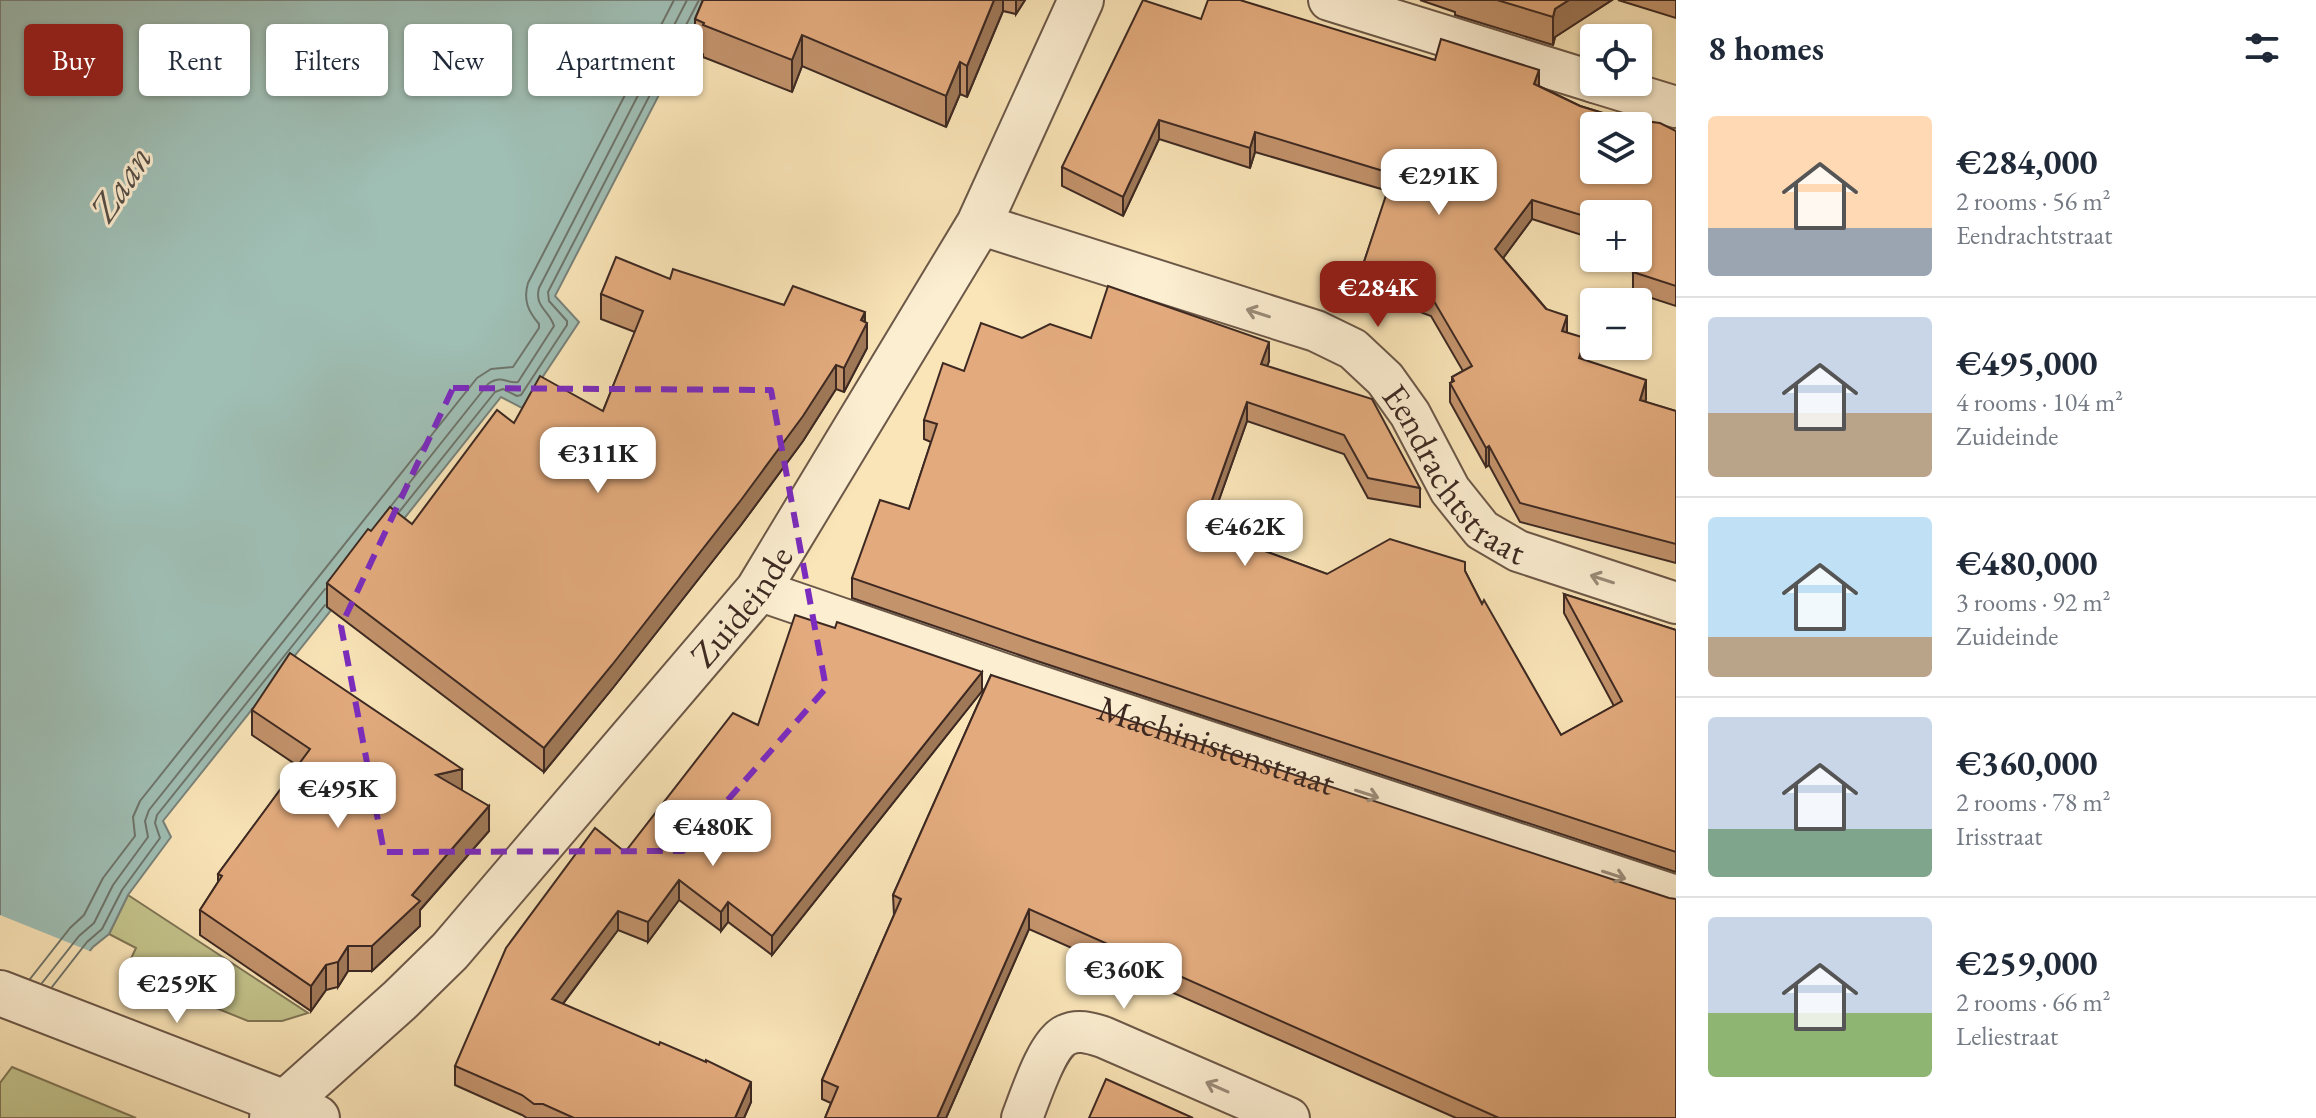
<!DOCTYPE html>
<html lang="en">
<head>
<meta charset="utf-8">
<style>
	:root { --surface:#fff; --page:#f2f2f3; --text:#1f2937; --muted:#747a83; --line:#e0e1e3; --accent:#8f2418 }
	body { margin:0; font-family:"EB Garamond",serif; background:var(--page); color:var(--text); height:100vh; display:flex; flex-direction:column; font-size:30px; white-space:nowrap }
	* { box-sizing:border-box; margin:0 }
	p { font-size:26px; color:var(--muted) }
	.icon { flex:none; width:44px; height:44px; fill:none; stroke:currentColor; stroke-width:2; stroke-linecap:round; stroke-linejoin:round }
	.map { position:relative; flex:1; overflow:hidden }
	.panel { display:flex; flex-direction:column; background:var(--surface); width:640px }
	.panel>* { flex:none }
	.guide { position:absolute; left:24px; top:24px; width:760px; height:72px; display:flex; gap:16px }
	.tools { position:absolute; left:1580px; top:24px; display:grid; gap:16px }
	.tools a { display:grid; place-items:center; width:72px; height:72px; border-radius:8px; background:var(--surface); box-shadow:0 2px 6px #0004; font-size:40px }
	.price { position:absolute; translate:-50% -68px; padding:0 18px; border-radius:16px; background:#fff; color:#222; font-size:26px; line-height:52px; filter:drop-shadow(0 2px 4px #0008) }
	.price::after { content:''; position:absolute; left:50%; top:48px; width:24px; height:18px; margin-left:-12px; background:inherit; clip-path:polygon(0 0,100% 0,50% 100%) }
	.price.selected { background:var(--accent); color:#fff }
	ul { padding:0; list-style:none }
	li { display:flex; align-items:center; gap:24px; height:200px; padding:0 32px }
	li+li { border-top:2px solid var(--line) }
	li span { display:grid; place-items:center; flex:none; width:224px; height:160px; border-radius:8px; color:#555 }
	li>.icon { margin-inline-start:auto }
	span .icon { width:96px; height:96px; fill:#fffc; stroke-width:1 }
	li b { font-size:34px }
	h2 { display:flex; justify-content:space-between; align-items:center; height:96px; padding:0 32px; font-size:34px }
	.pill { padding:0 28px; border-radius:8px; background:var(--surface); box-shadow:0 2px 6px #0004; font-size:28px; line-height:72px }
	.pill.selected { background:var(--accent); color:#fff }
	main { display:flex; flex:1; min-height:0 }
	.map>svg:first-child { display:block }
	.green { fill:#c3c38b; stroke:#807656; stroke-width:2 }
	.water { fill:#9fbeb4; stroke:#78827a; stroke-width:2 }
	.pier { fill:#fae5b8 }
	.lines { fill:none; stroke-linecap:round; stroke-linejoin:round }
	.shore { stroke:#6e746b; stroke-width:2 }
	.minor-casing { stroke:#6c5848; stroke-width:44 }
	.tertiary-casing { stroke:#6c5848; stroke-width:48 }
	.minor { stroke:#fceed1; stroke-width:40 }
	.tertiary { stroke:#fceed1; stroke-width:44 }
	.wall { fill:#c3936c; stroke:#3d2922; stroke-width:2 }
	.shaded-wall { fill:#9f7858; stroke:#3d2922; stroke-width:2 }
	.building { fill:#e3ab7d; stroke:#3d2922; stroke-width:2; fill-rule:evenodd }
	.oneway { stroke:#9c8c7a }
	.marked { fill:none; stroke:#7b2cbf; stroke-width:6; stroke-dasharray:16 10; stroke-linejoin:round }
	.labels { text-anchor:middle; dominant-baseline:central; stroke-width:6; stroke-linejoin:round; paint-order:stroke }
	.street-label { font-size:36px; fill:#3d2922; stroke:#fceed1 }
	.water-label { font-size:38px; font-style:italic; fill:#564e46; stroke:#fceed1 }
</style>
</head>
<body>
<main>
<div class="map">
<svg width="1676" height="1118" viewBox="0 0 1676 1118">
	<rect width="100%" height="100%" fill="#fae5b8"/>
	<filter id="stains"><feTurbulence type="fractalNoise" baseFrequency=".0025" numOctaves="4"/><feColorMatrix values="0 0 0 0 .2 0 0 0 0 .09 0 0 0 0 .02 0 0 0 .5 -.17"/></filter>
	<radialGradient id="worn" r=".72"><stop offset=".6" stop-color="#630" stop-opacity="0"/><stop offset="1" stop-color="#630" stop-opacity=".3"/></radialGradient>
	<g class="green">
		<path d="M128,895L308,1013L282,1021H248L125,971L136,948L109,934Z"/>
		<path d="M12,1067L136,1118H0V1083Z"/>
	</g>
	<path class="water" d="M0,0H708L555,296L579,322L522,408L501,397L163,821L171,837L128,895L109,934L93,947L0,1066Z"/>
	<path class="pier" d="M0,915L92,952L2,1068L0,1067Z"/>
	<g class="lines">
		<g class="shore">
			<path d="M391,506L488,384C502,374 506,384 518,382L554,326C550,311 534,307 539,288L687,0"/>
			<path d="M399,512L495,392L503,389L517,396L521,395L567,325V321L549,301L548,292L699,0"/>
			<path d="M30,979L70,928L84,915L103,878L135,836L133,817L140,801L477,378L491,369L513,367L539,328V324C528,311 523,300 528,283L674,0"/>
			<path d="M42,983L79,936L94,923L113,885L148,837L145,821L149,810L325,589"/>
			<path d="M52,987L87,942L102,929L122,890L160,838L155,823L157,815L325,605"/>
		</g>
		<g class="minor-casing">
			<g id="minor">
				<path d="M1329,0L1594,82"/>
				<path d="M1594,82L1676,107"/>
				<path id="s1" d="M979,224L1316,331L1353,349L1385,379L1410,414L1450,490L1482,530L1518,551L1676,603"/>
				<path id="s2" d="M758,590L1027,682L1676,896"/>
				<path d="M1022,1118C1030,1098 1047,1043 1066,1035C1078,1029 1090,1033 1103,1037L1289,1118"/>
			</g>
		</g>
		<g class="tertiary-casing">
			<g id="tertiary">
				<path d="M0,993L285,1103L317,1118"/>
				<path id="s3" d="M272,1118L285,1103L400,1000L450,951L758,590L979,224L1081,0"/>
			</g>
		</g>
		<use href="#minor" class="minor"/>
		<use href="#tertiary" class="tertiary"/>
	</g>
	<g class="wall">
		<path d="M703,0H1025L1016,14L1003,11L967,97L960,94L946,127L802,66L792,92L703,57V54L695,50V19Z"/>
		<path d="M1420,0H1612L1555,37L1553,45L1455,15V12Z"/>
		<path d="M1618,0H1676V18Z"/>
		<path d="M1201,19L1435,60L1539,86L1580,106L1619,118L1676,131V306L1633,292V272L1639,253H1638V214H1594V239L1532,219L1503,258L1567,333L1585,358L1584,359L1646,399L1645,402L1676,411V563L1520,522L1489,465L1486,467L1450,402V383L1452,382V377L1463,371L1431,316L1399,304V299L1362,287V268L1388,191L1255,152L1250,168L1159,139L1123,216L1062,186V167Z"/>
		<path d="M670,279L784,305L865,322L867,348L844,392L836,389L803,441L741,525L612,689L544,772L327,607V583L371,531L412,524L514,423L603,411L635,332L601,319V294Z"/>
		<path d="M1022,338H1091L1269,361L1267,366L1420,488V507L1368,498L1344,454L1247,421L1208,530L1327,574L1465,571L1482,604L1561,735L1614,706L1564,613V594L1676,630V872L1034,660L852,598V578L909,509L931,442L924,439V420L964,371Z"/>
		<path d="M991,675L1676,1118H1456L1029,929L946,1118H825L831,1103L822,1099V1080L894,915L893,895Z"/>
		<path d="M982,691L772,955L728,922L721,931L679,900L648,942L618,930L563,1004L751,1102L744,1118H527L522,1115L455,1085V1066L625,852L758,725Z"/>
		<path d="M252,710L462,790L489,831L420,910V926L372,971H348L338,987L326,990L311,1011L200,935V910L218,882V874L298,766L252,735Z"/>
	</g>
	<g class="shaded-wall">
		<path d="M994,0H1003V11L967,97V66Z"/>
		<path d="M1016,0H1025L1016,14Z"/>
		<path d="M1569,0H1612L1555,37L1553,45V17L1555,9Z"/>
		<path d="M802,35V66L792,92V60Z"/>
		<path d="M960,62V94L946,127V96Z"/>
		<path d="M1539,70V89L1534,84Z"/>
		<path d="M1159,120V139L1123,216V197Z"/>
		<path d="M1255,132V152L1250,168V148Z"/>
		<path d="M1532,200V219L1495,269V249Z"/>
		<path d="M865,312V327L867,323V348L844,392V368Z"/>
		<path d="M1567,316V336L1562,331Z"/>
		<path d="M1585,338V358L1579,377V358Z"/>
		<path d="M1269,342V361L1261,384V364Z"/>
		<path d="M836,365V389L803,441L741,525L612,689L544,772V748Z"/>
		<path d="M1646,380V399L1640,419V400Z"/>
		<path d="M1247,402V421L1202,548V528Z"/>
		<path d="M1489,446V465L1486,467V448Z"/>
		<path d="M982,672V691L772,955V936Z"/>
		<path d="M462,769V794L436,775Z"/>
		<path d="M489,806V831L420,910V926L372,971V946L412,895Z"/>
		<path d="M679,880V900L648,942V922Z"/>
		<path d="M728,902V922L721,931V912Z"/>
		<path d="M1029,909V929L946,1118H937Z"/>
		<path d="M618,911V930L552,1018V999Z"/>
		<path d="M348,946V971L338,987V962Z"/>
		<path d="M326,965V990L311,1011V986Z"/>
		<path d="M751,1082V1102L744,1118H735Z"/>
	</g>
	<g class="building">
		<path d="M703,0H994L967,66L960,62L946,96L802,35L792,60L703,25L704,23L695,19Z"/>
		<path d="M1143,0L1201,19L1208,0H1240L1435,60L1441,39L1539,70L1534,84L1580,106L1619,118L1660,123L1676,131V286L1633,272L1645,235L1638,233V214H1594V219L1532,200L1495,249L1546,309L1567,316L1562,331L1585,338L1579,358L1646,380L1640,400L1676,411V544L1520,503L1489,446L1486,448L1450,383L1454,381L1452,377L1472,366L1431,296L1399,284L1401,280L1362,268L1393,174L1255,132L1250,148L1159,120L1123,197L1062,167ZM1594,126H1638V170H1594Z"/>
		<path d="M1497,0H1569L1555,9L1553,17Z"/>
		<path d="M616,257L670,279L673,269L784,305L793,286L865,312L861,320L867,323L844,368L836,365L803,416L741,500L612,665L544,748L327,583L368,529L371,531L390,507L412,524L497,410L514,423L540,376L603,411L643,311L601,294Z"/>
		<path d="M1108,286L1269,342L1261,364L1372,399L1420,488L1368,478L1344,435L1247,402L1202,528L1327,574L1390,539L1465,562V571L1482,604L1484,600L1561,735L1622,701L1564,594L1676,630V852L1034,641L852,578L880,500L909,509L937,424L924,420L943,363L964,371L981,323L1022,338L1050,324L1091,338Z"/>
		<path d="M795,615L835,628L837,622L982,672L772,936L728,902L721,912L679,880L648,922L618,911L552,999L659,1045L660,1042L706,1062V1060L751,1082L735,1118H574L543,1104H534L522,1095L455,1066L506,948L595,828L625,852L733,713L758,725Z"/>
		<path d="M290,653L462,769L436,775L489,806L412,895L420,901L372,946H348L338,962L326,965L311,986L200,910L222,876L218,874L310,749L252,710Z"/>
		<path d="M991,675L1669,898L1676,899V1118H1499L1029,909L937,1118H825L838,1087L822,1080L901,899L893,895Z"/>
		<path d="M1106,1079L1193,1118H1089Z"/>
	</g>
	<defs><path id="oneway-shaft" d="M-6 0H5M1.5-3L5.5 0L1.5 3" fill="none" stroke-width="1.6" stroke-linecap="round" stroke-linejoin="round" transform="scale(2)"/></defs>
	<g class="oneway">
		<use href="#oneway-shaft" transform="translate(1258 313) rotate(-162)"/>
		<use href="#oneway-shaft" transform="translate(1602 579) rotate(-162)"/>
		<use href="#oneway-shaft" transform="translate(1367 794) rotate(18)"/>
		<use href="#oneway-shaft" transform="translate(1614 875) rotate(18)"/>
		<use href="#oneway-shaft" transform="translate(1217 1087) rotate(-156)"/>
	</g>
	<path class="marked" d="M453,388L771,390L826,688L683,851L384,852L341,626Z"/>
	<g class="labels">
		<g class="street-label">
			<text stroke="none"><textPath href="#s1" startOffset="558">Eendrachtstraat</textPath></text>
			<text stroke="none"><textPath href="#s3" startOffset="696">Zuideinde</textPath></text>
			<text stroke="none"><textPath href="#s2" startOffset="484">Machinistenstraat</textPath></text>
		</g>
		<g class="water-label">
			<text transform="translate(120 183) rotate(-57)">Zaan</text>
		</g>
	</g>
	<rect width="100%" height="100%" filter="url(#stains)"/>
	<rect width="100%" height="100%" fill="url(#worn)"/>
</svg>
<div class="tools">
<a><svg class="icon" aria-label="locate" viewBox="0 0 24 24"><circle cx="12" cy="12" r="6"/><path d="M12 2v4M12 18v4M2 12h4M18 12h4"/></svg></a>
<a><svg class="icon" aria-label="layers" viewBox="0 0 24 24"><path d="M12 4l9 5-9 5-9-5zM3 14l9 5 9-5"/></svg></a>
<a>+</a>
<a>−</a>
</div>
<b class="price" style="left:1439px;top:217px">€291K</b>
<b class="price selected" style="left:1378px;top:329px">€284K</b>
<b class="price" style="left:598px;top:495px">€311K</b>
<b class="price" style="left:1245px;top:568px">€462K</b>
<b class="price" style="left:338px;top:830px">€495K</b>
<b class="price" style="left:713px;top:868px">€480K</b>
<b class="price" style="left:1124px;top:1011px">€360K</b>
<b class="price" style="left:177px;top:1025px">€259K</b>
<div class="guide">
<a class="pill selected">Buy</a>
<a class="pill">Rent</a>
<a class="pill">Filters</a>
<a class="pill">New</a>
<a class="pill">Apartment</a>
</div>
</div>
<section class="panel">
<h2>8 homes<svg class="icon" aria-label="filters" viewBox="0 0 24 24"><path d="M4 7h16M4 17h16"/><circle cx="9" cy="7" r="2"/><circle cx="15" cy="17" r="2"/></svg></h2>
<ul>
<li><span style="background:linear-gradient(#ffd9b3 70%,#9aa5b1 0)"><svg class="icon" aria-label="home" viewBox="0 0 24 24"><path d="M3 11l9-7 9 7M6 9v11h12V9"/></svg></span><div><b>€284,000</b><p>2 rooms · 56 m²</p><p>Eendrachtstraat</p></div></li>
<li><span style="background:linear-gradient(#c9d6e8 60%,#b9a48a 0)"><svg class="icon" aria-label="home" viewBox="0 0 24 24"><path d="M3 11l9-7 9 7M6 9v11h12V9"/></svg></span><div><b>€495,000</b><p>4 rooms · 104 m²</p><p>Zuideinde</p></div></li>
<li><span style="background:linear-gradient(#bfe0f5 75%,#b9a48a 0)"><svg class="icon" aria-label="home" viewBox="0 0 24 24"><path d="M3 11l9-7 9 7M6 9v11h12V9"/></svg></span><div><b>€480,000</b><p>3 rooms · 92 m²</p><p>Zuideinde</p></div></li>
<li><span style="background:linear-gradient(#c9d6e8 70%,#7fa58c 0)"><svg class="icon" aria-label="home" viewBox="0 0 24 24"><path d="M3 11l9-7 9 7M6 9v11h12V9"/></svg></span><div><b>€360,000</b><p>2 rooms · 78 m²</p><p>Irisstraat</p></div></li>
<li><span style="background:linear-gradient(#c9d6e8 60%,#8fb573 0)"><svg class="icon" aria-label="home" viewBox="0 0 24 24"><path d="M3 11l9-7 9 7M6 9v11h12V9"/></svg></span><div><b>€259,000</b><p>2 rooms · 66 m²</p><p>Leliestraat</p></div></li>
</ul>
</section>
</main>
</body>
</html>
